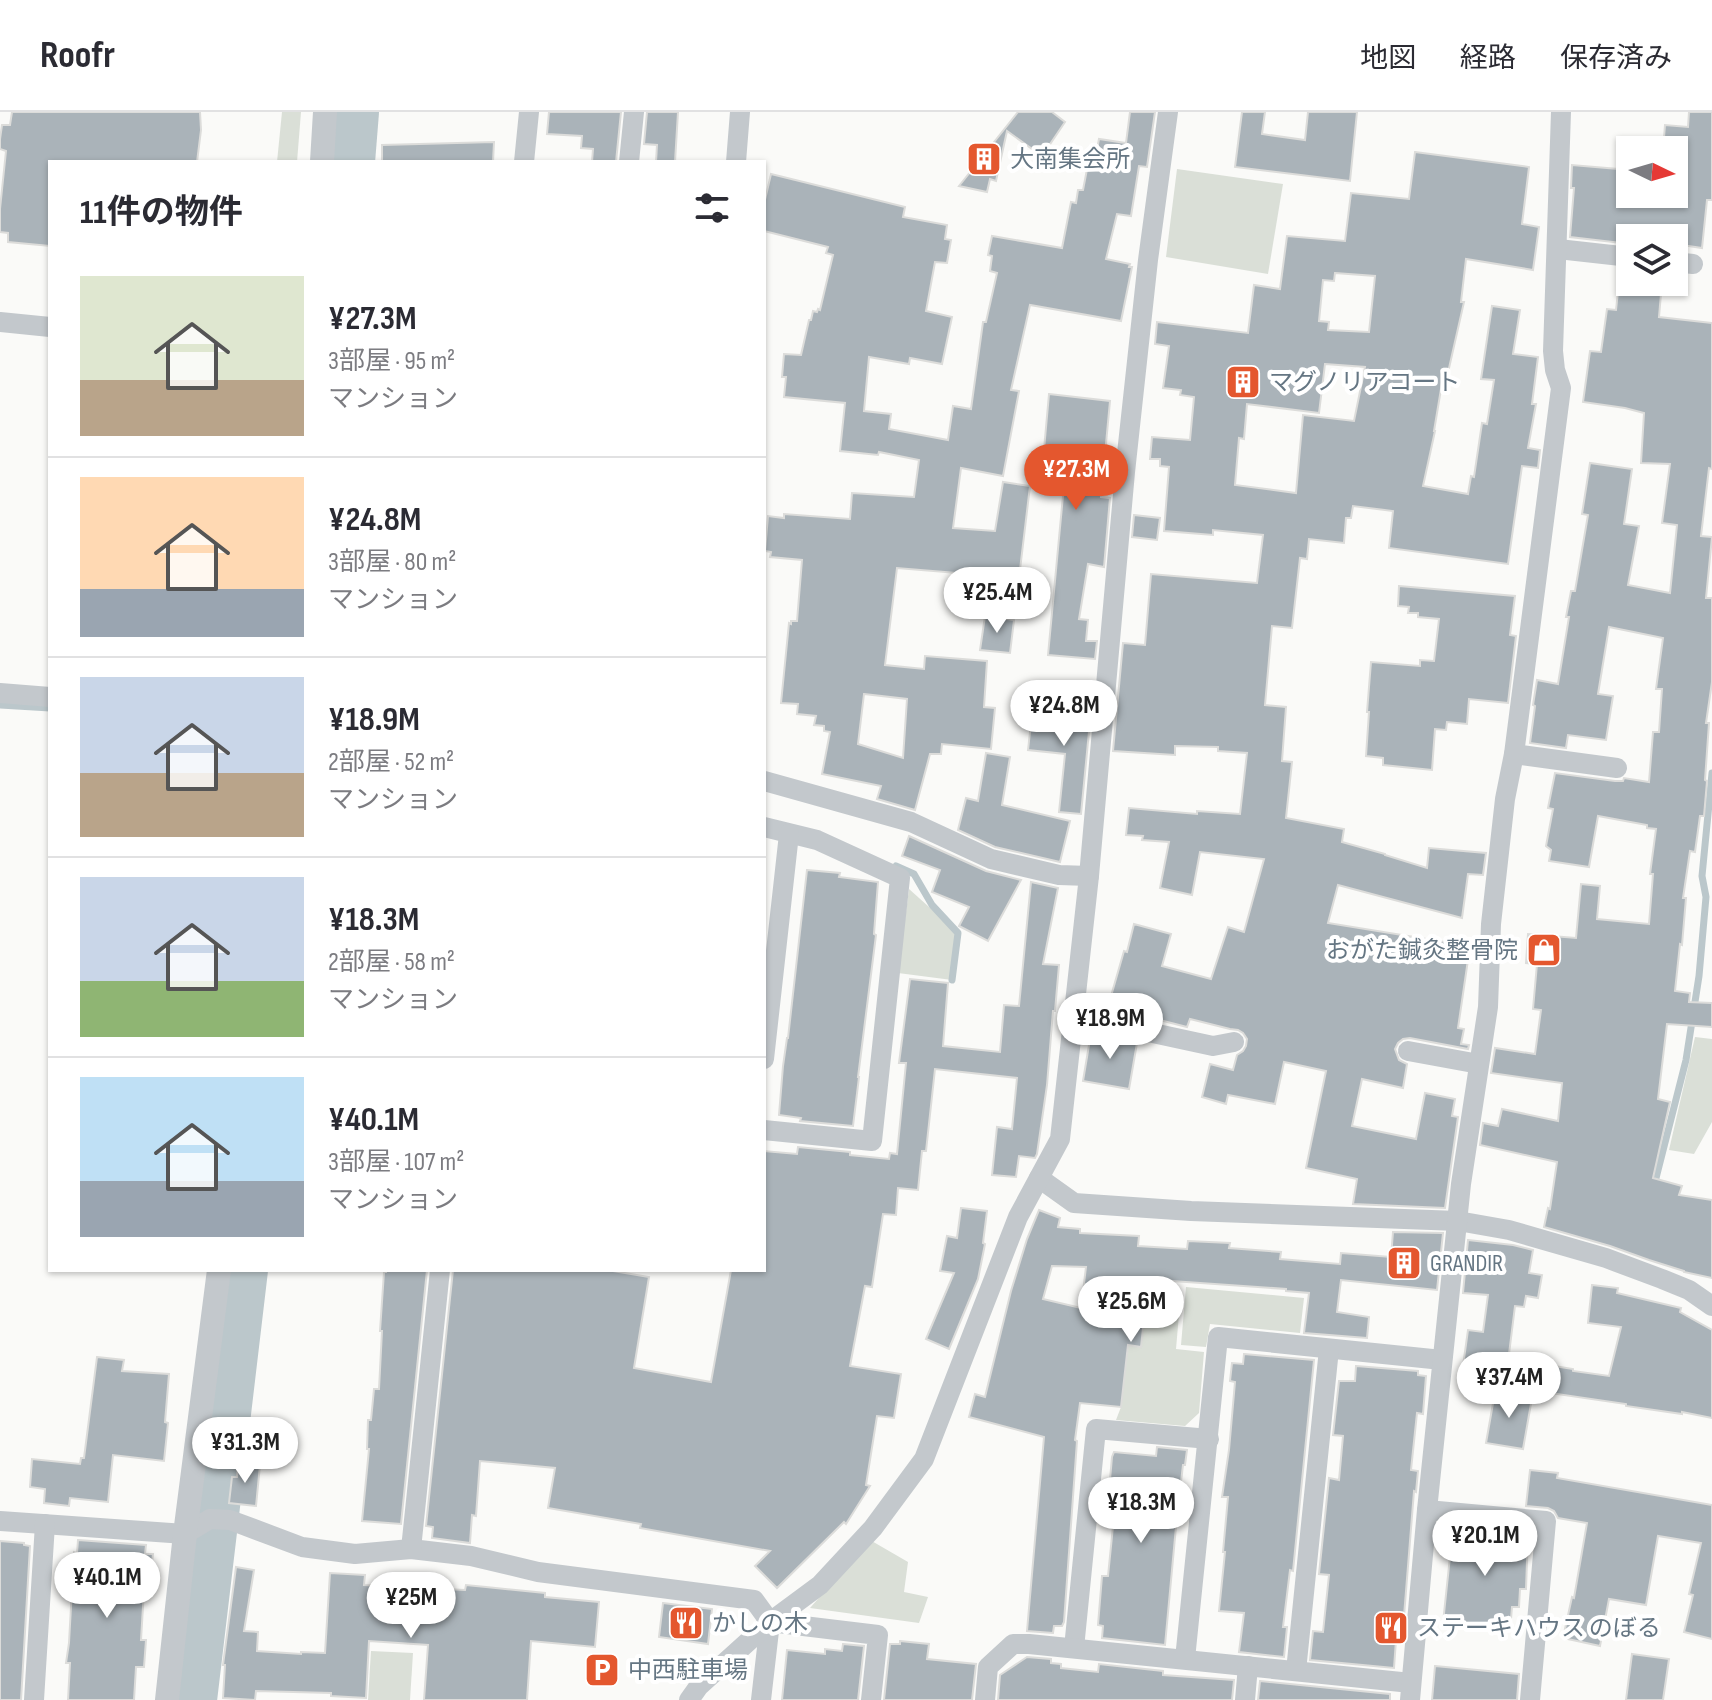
<!DOCTYPE html>
<html lang="ja">
<head>
<meta charset="utf-8">
<style>
	:root { --surface:#fff; --page:#f2f2f3; --text:#2b2b33; --muted:#7c7c81; --line:#e1e1e2; --accent:#e4572e }
	body { margin:0; font-family:"Sofia Sans Condensed","Noto Sans JP",sans-serif; background:var(--page); color:var(--text); height:100vh; display:flex; flex-direction:column; font-size:30px; white-space:nowrap }
	* { box-sizing:border-box; margin:0 }
	p { font-size:26px; color:var(--muted) }
	.icon { flex:none; width:44px; height:44px; fill:none; stroke:currentColor; stroke-width:2; stroke-linecap:round; stroke-linejoin:round }
	.map { position:relative; flex:1; overflow:hidden }
	.panel { position:absolute; left:48px; top:48px; width:718px; height:1112px; display:flex; flex-direction:column; background:var(--surface); border-radius:0px; box-shadow:0 2px 6px #0004 }
	.panel>* { flex:none }
	.needle { width:52px; rotate:95deg }
	.tools { position:absolute; left:1616px; top:24px; display:grid; gap:16px }
	.tools a { display:grid; place-items:center; width:72px; height:72px; border-radius:0px; background:var(--surface); box-shadow:0 2px 6px #0004; font-size:40px }
	.price { position:absolute; translate:-50% -68px; padding:0 18px; border-radius:28px; background:#fff; color:#222; font-size:26px; line-height:52px; filter:drop-shadow(0 2px 4px #0008) }
	.price::after { content:''; position:absolute; left:50%; top:48px; width:24px; height:18px; margin-left:-12px; background:inherit; clip-path:polygon(0 0,100% 0,50% 100%) }
	.price.selected { background:var(--accent); color:#fff }
	ul { padding:0; list-style:none }
	li { display:flex; align-items:center; gap:24px; height:200px; padding:0 32px }
	li+li { border-top:2px solid var(--line) }
	li span { display:grid; place-items:center; flex:none; width:224px; height:160px; border-radius:0px; color:#555 }
	li>.icon { margin-inline-start:auto }
	span .icon { width:96px; height:96px; fill:#fffc; stroke-width:1 }
	li b { font-size:34px }
	h2 { display:flex; justify-content:space-between; align-items:center; height:96px; padding:0 32px; font-size:34px }
	header { display:flex; align-items:center; gap:48px; box-sizing:border-box; height:112px; padding:0 40px; background:var(--surface); border-bottom:2px solid var(--line) }
	header strong { font-size:38px }
	nav { display:flex; gap:44px; margin-inline-start:auto; font-size:28px }
	.map>svg:first-child { display:block }
	.green { fill:#dadfd7 }
	.lines { fill:none; stroke-linecap:round; stroke-linejoin:round }
	.stream { stroke:#bbc7cb; stroke-width:7 }
	.river { stroke:#bbc7cb; stroke-width:44 }
	.building { fill:#aab3b9; stroke:#dcdcda; stroke-width:2; fill-rule:evenodd }
	.minor { stroke:#c3c8cc; stroke-width:20 }
	.tertiary { stroke:#c3c8cc; stroke-width:24 }
	.labels { text-anchor:middle; dominant-baseline:central; stroke-width:8; stroke-linejoin:round; paint-order:stroke }
	.poi-label { font-size:24px; fill:#657683; stroke:#fff; text-anchor:start }
</style>
</head>
<body>
<header>
<strong>Roofr</strong>
<nav><a>地図</a><a>経路</a><a>保存済み</a></nav>
</header>
<div class="map">
<svg width="1712" height="1588" viewBox="0 0 1712 1588">
	<rect width="100%" height="100%" fill="#fafaf8"/>
	<g class="green">
		<path d="M282,0H301L297,50H277Z"/>
		<path d="M1177,57L1283,72L1268,162L1166,145Z"/>
		<path d="M909,777L958,821L952,868L898,861Z"/>
		<path d="M1695,925L1712,927V1010L1694,1042L1669,1038Z"/>
		<path d="M1186,1175L1304,1186L1300,1221L1210,1212L1206,1235L1181,1233Z"/>
		<path d="M1157,1177L1181,1179L1176,1237L1204,1240L1199,1301L1185,1314L1116,1308L1121,1295L1128,1233L1141,1234L1144,1206H1154Z"/>
		<path d="M870,1428L908,1450L904,1480L928,1485L919,1511L810,1496Z"/>
		<path d="M371,1539L413,1541L410,1588H368Z"/>
	</g>
	<g class="lines">
		<g class="stream">
			<path d="M0,593L50,596"/>
			<path d="M896,754L914,762L932,793L958,821L952,868"/>
			<path d="M1654,1074L1686,948L1699,864L1706,785L1702,764L1712,661"/>
		</g>
		<g class="river">
			<path d="M353,50L357,0"/>
			<path d="M195,1588L246,1158"/>
		</g>
	</g>
	<g class="building">
		<path d="M12,0H200L201,18L197,50H50V134L8,130V121L0,120V97L6,39L0,37V27L2,13H10Z"/>
		<path d="M549,0H621L616,50H592L593,37L581,36L582,24L547,22Z"/>
		<path d="M647,0H678L675,50H656L657,33L644,32Z"/>
		<path d="M1018,0H1052L1065,10L1042,44L1007,19L996,69L990,67L987,80L959,74Z"/>
		<path d="M1130,0H1155L1147,55L1139,54L1131,104L1117,102L1106,147L1130,152L1129,155H1132L1121,209L1030,193L1011,278L1019,279L1003,364L961,356L953,416L995,419L1003,370L1030,374L1019,466L897,456L885,553L924,557L925,544L987,549L984,595L995,596L991,637L942,632L941,642H930L915,698L877,687L881,674L822,662L830,620L824,619V614L814,613L816,604L797,602L798,592L781,591L789,511L791,512V509H797L802,448L770,445L771,440L765,439L768,404L784,406V402L850,407L852,381L914,385L919,348L879,340L878,343L840,339L845,291L784,285L786,265H782L784,242L801,243L809,208H811L813,199L817,200L818,197L820,198L833,143L826,141L828,135L764,119V92L771,62L905,95L903,105L947,113L945,127L951,128L947,151L935,150L926,199L952,205L942,252L910,246L909,252L869,245L864,299L891,302L889,317L948,328L953,294L971,297L983,210H986L997,161L990,159L992,144L988,143L992,124L1062,136L1071,90L1076,91L1078,78H1083L1088,52H1094L1099,27L1126,31ZM864,582L907,587L903,646L858,632Z"/>
		<path d="M1242,0H1265L1262,22L1305,28L1308,0H1357L1350,69L1235,55Z"/>
		<path d="M1689,0H1712V88H1707L1702,136L1675,132L1676,126H1630V132L1570,125L1574,76H1571L1572,53L1630,58V82H1674V38H1663L1665,13L1688,15Z"/>
		<path d="M494,30L493,50H382V33Z"/>
		<path d="M1415,40L1529,55L1522,112L1539,115L1533,158L1466,147L1461,190H1464L1447,265H1443L1434,319H1435L1423,374L1468,382L1471,364L1474,365L1482,311L1487,312L1494,268L1481,267L1492,194L1520,198L1513,242L1538,245L1532,292H1536L1528,336L1540,338L1538,356L1522,354L1508,452L1389,436L1393,399L1353,394L1351,406H1346L1344,431L1309,427L1307,447L1300,446L1292,516L1272,514L1265,593L1286,595L1282,649L1292,650L1286,706L1344,717L1342,730L1385,742V743L1427,756L1429,736L1486,741L1483,763L1468,762L1462,806L1338,773L1328,811L1470,834L1458,916L1464,917L1461,932L1469,933L1468,937L1410,926L1403,927L1398,931L1395,937L1399,948L1407,952L1403,976L1362,967L1352,1014L1416,1027L1425,981L1455,987L1452,1004L1458,1005L1445,1096L1353,1092L1357,1067L1306,1056L1326,959L1284,950L1275,992L1228,983L1226,992L1202,985L1210,952L1233,958L1237,943L1243,939L1246,934L1247,927L1243,921L1238,918L1230,917L1190,907L1187,915L1144,904L1143,906L1107,898L1124,839L1127,840L1134,812L1171,822L1162,854L1211,867L1228,815L1244,820L1264,747L1200,740L1192,783L1160,776L1169,730L1142,728L1143,724L1126,723L1129,696L1197,702V699L1240,702L1247,641L1218,639V635L1175,634V643L1113,639L1123,531L1145,533L1151,462L1257,471L1263,423L1213,418V423L1164,419L1169,355L1160,354V347H1150L1152,325L1190,328L1194,285L1180,283L1181,278L1163,276L1169,234L1155,232L1157,210L1248,221L1254,173L1280,177L1287,124L1345,129L1351,81L1409,87ZM1335,161L1375,164L1369,220L1328,218L1329,210L1319,209L1323,168L1334,169ZM1325,252L1365,255L1354,309L1303,303L1296,381L1235,373L1239,326L1244,327L1247,292L1319,301Z"/>
		<path d="M1619,170H1662L1659,205L1712,211V357L1709,356L1701,424L1712,425L1706,486H1712V570L1706,611H1709L1705,668L1707,669L1704,704H1700L1695,740L1690,739L1683,786H1686L1682,833L1680,832L1675,879L1690,881L1689,890L1712,891V915L1667,912L1658,987L1670,990L1653,1066L1682,1074L1679,1083L1712,1088V1166L1684,1160V1159L1649,1148L1610,1134L1544,1115L1548,1096L1550,1097L1557,1050L1480,1033L1483,1011L1498,1014L1502,997L1558,1009L1562,971L1491,961L1495,936L1535,942L1541,898L1533,897L1537,852L1526,851L1528,822L1576,826L1581,772L1600,774L1597,807L1649,812L1653,762H1650L1656,717L1647,716V713L1598,704L1589,755L1549,749L1551,738L1546,734L1553,697L1548,696L1555,661L1615,669H1623L1624,666L1649,670L1653,620H1659L1662,577H1656L1663,526L1609,515L1598,582L1613,584L1606,628L1568,623L1566,636L1530,631L1535,594L1533,593L1537,568L1558,572L1569,505H1566L1571,479H1575L1588,403L1582,402L1590,351L1632,357L1624,412L1639,414L1628,473L1670,481L1677,413L1662,411L1670,352L1641,351L1644,301L1625,296L1583,290L1590,239L1601,240L1607,197L1616,198Z"/>
		<path d="M1049,282L1110,289L1101,385L1110,386L1104,455L1088,452L1079,507L1088,508L1086,529H1097L1095,547L1048,543L1064,373L1041,371Z"/>
		<path d="M1134,403L1160,406L1157,428L1132,425Z"/>
		<path d="M1399,474L1515,484L1510,523L1516,524L1508,591L1469,587L1467,612L1447,610L1446,618L1435,617L1432,658L1383,653V646L1366,644L1369,600H1367L1371,550L1420,554V548L1434,549L1439,507L1418,505V501H1408L1409,495L1398,494Z"/>
		<path d="M985,504L1014,508L1010,541L980,538Z"/>
		<path d="M1033,593L1091,599L1081,702L1059,700L1065,642L1028,638Z"/>
		<path d="M986,641L1010,645L1002,693L1070,709L1060,750L995,735L958,718L966,686L978,689Z"/>
		<path d="M909,724L986,759L1021,768L988,829L959,814L969,795L932,780L940,758L902,744Z"/>
		<path d="M807,758L840,761L839,765L878,770L874,822L876,823L858,965H859L853,1014L800,1009L801,1006L779,1003L783,954L787,926H788Z"/>
		<path d="M1031,770L1058,776L1043,852L1059,853L1055,899H1053L1047,973L1037,1042L1035,1046L1019,1044L1016,1065L992,1063L997,1015L1012,1017L1017,966L935,957L926,1039H922L918,1078L898,1076L896,1103L883,1102L872,1175L865,1174L850,1254L901,1262L894,1306L877,1304L866,1373L870,1374L846,1412L844,1410L777,1476L755,1454L770,1439L640,1416L641,1412L548,1396L555,1356L480,1349L476,1404L472,1403L470,1431L432,1426L433,1415L426,1414L453,1158H607L649,1165L634,1256L711,1270L731,1158H764V1039L797,1042L798,1035L850,1040V1043L889,1047L890,1041L897,1042L906,951H899L910,867L948,871L943,934L1000,940L1004,893L1019,894Z"/>
		<path d="M1091,921L1137,931L1129,977L1083,969Z"/>
		<path d="M961,1096L987,1099L983,1131L985,1132L978,1167L949,1237L926,1227L954,1161L940,1159L947,1124L957,1126Z"/>
		<path d="M1039,1098L1060,1106L1058,1115L1080,1117V1121L1139,1124L1138,1134L1187,1137L1188,1129L1230,1131L1229,1136L1281,1140L1280,1147L1340,1152L1341,1141L1391,1145L1393,1120L1443,1121L1437,1178L1341,1168L1337,1200L1369,1205L1367,1226L1304,1221L1309,1181L1286,1179V1177L1158,1168L1154,1207L1144,1206L1141,1235L1128,1233L1121,1295L1080,1291L1075,1328L1077,1329L1064,1510L1062,1514H1054L1053,1521L1027,1519L1044,1325L969,1305L975,1282L985,1285L1011,1179L1027,1127ZM1052,1154L1086,1155L1081,1196L1043,1187Z"/>
		<path d="M1468,1128L1513,1133L1533,1138L1529,1161L1542,1163L1538,1186L1526,1184L1524,1195L1515,1194L1505,1274L1461,1268L1468,1218L1483,1220L1488,1183L1463,1181Z"/>
		<path d="M386,1158H427L401,1412L362,1409L369,1337H367L368,1308H371L374,1277H379L382,1219H380L384,1160H386Z"/>
		<path d="M1592,1173L1618,1176L1617,1181L1681,1196L1680,1200L1712,1218V1306L1682,1300V1302L1626,1294V1292L1550,1281L1554,1254L1573,1257V1259L1609,1264L1621,1215L1588,1211Z"/>
		<path d="M1244,1242L1314,1248L1293,1459L1290,1458L1283,1515H1287L1284,1545L1239,1540L1244,1501L1219,1499L1225,1440H1223L1228,1385H1222L1229,1338L1235,1270L1230,1269L1232,1251L1243,1252Z"/>
		<path d="M97,1245L124,1248L122,1259L169,1262L165,1310L168,1311L164,1349L113,1343L108,1390L70,1386L69,1394L44,1391L45,1377L30,1375L32,1347L80,1352L81,1346H84Z"/>
		<path d="M1356,1254L1418,1259V1263L1426,1264L1423,1302L1417,1301L1411,1358L1418,1359L1416,1380L1414,1379L1404,1504H1401L1398,1529L1396,1528L1394,1556L1310,1548L1313,1519L1323,1520L1329,1463L1319,1462L1329,1366L1339,1368L1343,1324L1333,1323L1339,1269H1355Z"/>
		<path d="M1495,1280L1532,1286L1523,1337L1486,1331Z"/>
		<path d="M1157,1335L1187,1338L1185,1353H1183L1177,1404L1165,1533L1102,1526L1103,1514L1098,1513L1102,1464H1108L1113,1414L1106,1413L1112,1345L1114,1340L1156,1344Z"/>
		<path d="M238,1351L260,1353L256,1394L229,1391L232,1365H237Z"/>
		<path d="M1530,1358L1558,1361L1557,1366L1712,1393V1527L1684,1520L1693,1483L1689,1482L1701,1431L1658,1424L1646,1493L1609,1487L1600,1534L1563,1526L1572,1485L1574,1486L1587,1411L1558,1406L1554,1399L1548,1396L1526,1394Z"/>
		<path d="M1453,1416L1528,1422L1526,1477H1520L1519,1495H1512L1510,1519L1443,1511Z"/>
		<path d="M78,1428L146,1433L145,1442H153L149,1478H144L141,1528H146L144,1555H136L134,1588H68L70,1551H66L69,1531L74,1440L77,1441Z"/>
		<path d="M0,1429L24,1431V1433L30,1434L21,1588H0Z"/>
		<path d="M236,1455L254,1458L244,1519L258,1520L257,1539L301,1542V1540L325,1541L330,1461L365,1463L364,1473L465,1478L466,1473L486,1475L545,1481V1485L599,1490L595,1535L531,1529L527,1588H424L428,1533L369,1529L366,1586L331,1584V1581L256,1579L255,1588L223,1586L225,1553H223Z"/>
		<path d="M663,1491L712,1497L708,1532L659,1525Z"/>
		<path d="M900,1529L929,1532L927,1547L976,1552L972,1588H884L890,1532H900Z"/>
		<path d="M843,1532L864,1534L858,1588H782L787,1538L825,1542V1537L842,1539Z"/>
		<path d="M1632,1542L1669,1547L1663,1588H1626Z"/>
		<path d="M1027,1545L1051,1547V1551L1061,1552V1556L1098,1560L1099,1552L1163,1559V1563L1234,1568L1232,1588H998L1000,1563Z"/>
		<path d="M1435,1554L1519,1562L1517,1588H1432Z"/>
		<path d="M1260,1569L1390,1582V1588H1258Z"/>
	</g>
	<g class="lines">
		<g class="minor">
			<path d="M524,50L529,0"/>
			<path d="M629,50L634,0"/>
			<path d="M736,50L740,0"/>
			<path d="M1558,137L1630,145"/>
			<path d="M1674,150L1693,152"/>
			<path d="M0,210L50,215"/>
			<path d="M0,581L50,585"/>
			<path d="M1514,642L1617,656"/>
			<path d="M764,669L911,710L991,747L1059,763L1089,764"/>
			<path d="M764,715L817,728L900,766L872,1029L764,1018"/>
			<path d="M1074,904L1213,934L1234,930"/>
			<path d="M1408,939L1479,952"/>
			<path d="M764,947L789,722"/>
			<path d="M1039,1066L1074,1091L1191,1099L1458,1109L1509,1118L1606,1146L1662,1167L1689,1178L1712,1194"/>
			<path d="M1427,1398L1546,1409L1530,1588"/>
			<path d="M0,1409L185,1422L210,1407L230,1408L302,1435L355,1442L411,1437L471,1444L538,1460L754,1488L770,1510L761,1588"/>
			<path d="M411,1437L440,1158"/>
			<path d="M770,1510L878,1523L871,1588"/>
			<path d="M1074,1536L1096,1317L1209,1327"/>
			<path d="M1185,1547L1218,1225L1442,1248"/>
			<path d="M1296,1559L1329,1237"/>
			<path d="M34,1588L45,1412"/>
			<path d="M689,1588L699,1574L770,1510L820,1473L873,1416L924,1347L1018,1105L1060,1027L1089,764L1125,360L1148,148L1168,0"/>
			<path d="M985,1588L988,1555L1013,1532H1029L1411,1571"/>
			<path d="M1245,1588L1248,1554"/>
			<path d="M1410,1588L1427,1398L1461,1072L1488,895L1491,812L1505,687L1514,642L1561,276L1555,258L1553,239L1561,0"/>
		</g>
		<g class="tertiary">
			<path d="M322,50L325,0"/>
			<path d="M167,1588L185,1422L219,1158"/>
		</g>
	</g>
	<defs>
		<g id="building-square" transform="scale(1.8)"><rect x="-9" y="-9" width="18" height="18" rx="4" fill="#e4572e" stroke="#fff"/><path d="M-4-6H4V6H1V3H-1V6H-4ZM-2.5-4.3h1.7v1.8h-1.7ZM.8-4.3h1.7v1.8H.8ZM-2.5-1h1.7V.8h-1.7ZM.8-1h1.7V.8H.8Z" fill="#fff"/></g>
		<g id="shop-square" transform="scale(1.8)"><rect x="-9" y="-9" width="18" height="18" rx="4" fill="#e4572e" stroke="#fff"/><path d="M-5-2.5h2.3a2.7 3.5 0 0 1 5.4 0H5L5.5 6h-11ZM-1.5-2.5h3a1.5 2.3 0 0 0-3 0Z" fill="#fff"/></g>
		<g id="restaurant-square" transform="scale(1.8)"><rect x="-9" y="-9" width="18" height="18" rx="4" fill="#e4572e" stroke="#fff"/><path d="M-5-6h1v4h1v-4h1v4h1v-4h1v5L-1.5 .5V6h-2V.5L-5-1ZM5-6V6H3V1.5H1.5Q1.5-4 5-6Z" fill="#fff"/></g>
		<g id="parking-square" transform="scale(1.8)"><rect x="-9" y="-9" width="18" height="18" rx="4" fill="#e4572e" stroke="#fff"/><path d="M-3.5-5.5H1a3.5 3.5 0 0 1 0 7H-1V5.5H-3.5ZM-1-3.4V-.6H.8a1.4 1.4 0 0 0 0-2.8Z" fill="#fff"/></g>
	</defs>
	<g fill-rule="evenodd">
		<use href="#building-square" x="984" y="47"/>
		<use href="#building-square" x="1243" y="270"/>
		<use href="#shop-square" x="1544" y="838"/>
		<use href="#building-square" x="1404" y="1151"/>
		<use href="#restaurant-square" x="686" y="1511"/>
		<use href="#restaurant-square" x="1391" y="1516"/>
		<use href="#parking-square" x="602" y="1558"/>
	</g>
	<g class="labels">
		<g class="poi-label">
			<text x="1010" y="47">大南集会所</text>
			<text x="1269" y="270">マグノリアコート</text>
			<text x="1518" y="838" text-anchor="end">おがた鍼灸整骨院</text>
			<text x="1430" y="1151">GRANDIR</text>
			<text x="712" y="1511">かしの木</text>
			<text x="1417" y="1516">ステーキハウス のぼる</text>
			<text x="628" y="1558">中西駐車場</text>
		</g>
	</g>
</svg>
<div class="tools">
<a><svg class="needle" viewBox="-14 -14 28 28"><path d="M0-13l5 13h-10z" fill="#e53935"/><path d="M0 13l5-13h-10z" fill="#7c7c81"/></svg></a>
<a><svg class="icon" aria-label="layers" viewBox="0 0 24 24"><path d="M12 4l9 5-9 5-9-5zM3 14l9 5 9-5"/></svg></a>
</div>
<b class="price selected" style="left:1076px;top:400px">¥27.3M</b>
<b class="price" style="left:997px;top:523px">¥25.4M</b>
<b class="price" style="left:1064px;top:636px">¥24.8M</b>
<b class="price" style="left:1110px;top:949px">¥18.9M</b>
<b class="price" style="left:1131px;top:1232px">¥25.6M</b>
<b class="price" style="left:1509px;top:1308px">¥37.4M</b>
<b class="price" style="left:245px;top:1373px">¥31.3M</b>
<b class="price" style="left:1141px;top:1433px">¥18.3M</b>
<b class="price" style="left:1485px;top:1466px">¥20.1M</b>
<b class="price" style="left:107px;top:1508px">¥40.1M</b>
<b class="price" style="left:411px;top:1528px">¥25M</b>
<section class="panel">
<h2>11件の物件<svg class="icon" aria-label="filters" viewBox="0 0 24 24"><path d="M4 7h16M4 17h16"/><circle cx="9" cy="7" r="2"/><circle cx="15" cy="17" r="2"/></svg></h2>
<ul>
<li><span style="background:linear-gradient(#dfe7d0 65%,#b9a48a 0)"><svg class="icon" aria-label="home" viewBox="0 0 24 24"><path d="M3 11l9-7 9 7M6 9v11h12V9"/></svg></span><div><b>¥27.3M</b><p>3部屋 · 95 m²</p><p>マンション</p></div></li>
<li><span style="background:linear-gradient(#ffd9b3 70%,#9aa5b1 0)"><svg class="icon" aria-label="home" viewBox="0 0 24 24"><path d="M3 11l9-7 9 7M6 9v11h12V9"/></svg></span><div><b>¥24.8M</b><p>3部屋 · 80 m²</p><p>マンション</p></div></li>
<li><span style="background:linear-gradient(#c9d6e8 60%,#b9a48a 0)"><svg class="icon" aria-label="home" viewBox="0 0 24 24"><path d="M3 11l9-7 9 7M6 9v11h12V9"/></svg></span><div><b>¥18.9M</b><p>2部屋 · 52 m²</p><p>マンション</p></div></li>
<li><span style="background:linear-gradient(#c9d6e8 65%,#8fb573 0)"><svg class="icon" aria-label="home" viewBox="0 0 24 24"><path d="M3 11l9-7 9 7M6 9v11h12V9"/></svg></span><div><b>¥18.3M</b><p>2部屋 · 58 m²</p><p>マンション</p></div></li>
<li><span style="background:linear-gradient(#bfe0f5 65%,#9aa5b1 0)"><svg class="icon" aria-label="home" viewBox="0 0 24 24"><path d="M3 11l9-7 9 7M6 9v11h12V9"/></svg></span><div><b>¥40.1M</b><p>3部屋 · 107 m²</p><p>マンション</p></div></li>
</ul>
</section>
</div>
</body>
</html>
